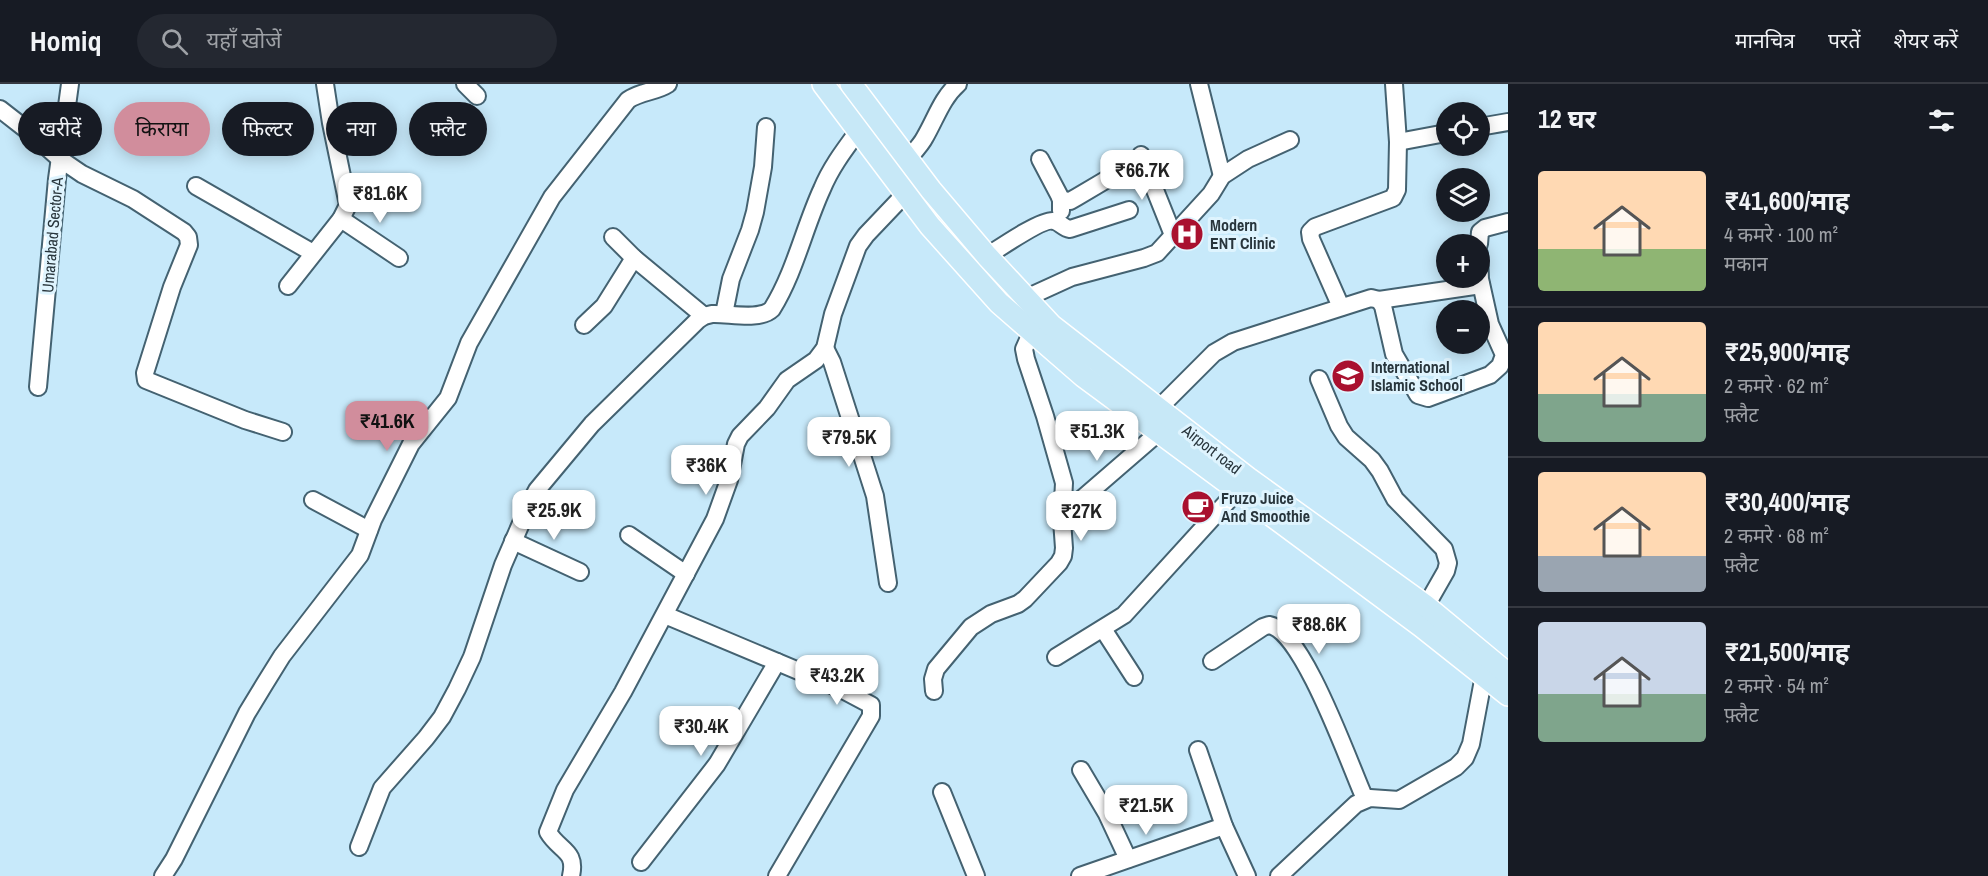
<!DOCTYPE html>
<html lang="hi">
<head>
<meta charset="utf-8">
<style>
	:root { --surface:#171b24; --page:#242831; --text:#f1f3f6; --muted:#9ea1a6; --line:#363941; --accent:#d18d9c }
	body { margin:0; font-family:"Archivo Narrow","Noto Sans Devanagari",sans-serif; background:var(--page); color:var(--text); height:100vh; display:flex; flex-direction:column; font-size:22px; white-space:nowrap }
	* { box-sizing:border-box; margin:0 }
	p { font-size:20px; color:var(--muted) }
	.icon { flex:none; width:33px; height:33px; fill:none; stroke:currentColor; stroke-width:2; stroke-linecap:round; stroke-linejoin:round }
	.map { position:relative; flex:1; overflow:hidden }
	.sheet { display:flex; flex-direction:column; background:var(--surface); width:480px }
	.sheet>* { flex:none }
	.hud { position:absolute; left:18px; top:18px; width:570px; height:54px; display:flex; gap:12px }
	.buttons { position:absolute; left:1436px; top:18px; display:grid; gap:12px }
	.buttons a { display:grid; place-items:center; width:54px; height:54px; border-radius:50%; background:var(--surface); box-shadow:0 3px 15px #0003; font-size:30px }
	.price { position:absolute; translate:-50% -51px; padding:0 14px; border-radius:12px; background:#fff; color:#222; font-size:20px; line-height:39px; filter:drop-shadow(0 2px 3px #0008) }
	.price::after { content:''; position:absolute; left:50%; top:36px; width:18px; height:14px; margin-left:-9px; background:inherit; clip-path:polygon(0 0,100% 0,50% 100%) }
	.price.active { background:var(--accent); color:#111 }
	ul { padding:0; list-style:none }
	li { display:flex; align-items:center; gap:18px; height:150px; padding:0 30px }
	li+li { border-top:2px solid var(--line) }
	li span { display:grid; place-items:center; flex:none; width:168px; height:120px; border-radius:6px; color:#555 }
	li>.icon { margin-inline-start:auto }
	span .icon { width:72px; height:72px; fill:#fffc; stroke-width:1 }
	li b { font-size:26px }
	h2 { display:flex; justify-content:space-between; align-items:center; height:72px; padding:0 30px; font-size:26px }
	.tag { padding:0 21px; border-radius:27px; background:var(--surface); box-shadow:0 3px 15px #0003; font-size:21px; line-height:54px }
	.tag.active { background:var(--accent); color:#111 }
	header { display:flex; align-items:center; gap:36px; box-sizing:border-box; height:84px; padding:0 30px; background:var(--surface); border-bottom:2px solid var(--line) }
	header strong { font-size:28px }
	nav { display:flex; gap:33px; margin-inline-start:auto; font-size:21px }
	.search { width:420px; height:54px; background:var(--page); display:flex; align-items:center; gap:15px; box-sizing:border-box; padding:0 21px; border-radius:33px; color:var(--muted); font-size:22px }
	main { display:flex; flex:1; min-height:0 }
	.map>svg:first-child { display:block }
	.lines { fill:none; stroke-linecap:round; stroke-linejoin:round }
	.minor-casing { stroke:#446271; stroke-width:20 }
	.major-casing { stroke:#fff; stroke-width:24 }
	.minor { stroke:#fff; stroke-width:16 }
	.major { stroke:#c7e8f7; stroke-width:21 }
	.labels { text-anchor:middle; dominant-baseline:central; stroke-width:6; stroke-linejoin:round; paint-order:stroke }
	.poi-label { font-size:16px; font-weight:bold; fill:#28353c; stroke:#dff4fe; text-anchor:start }
	.street-label { font-size:16px; fill:#28353c; stroke:#dff4fe }
</style>
</head>
<body>
<header>
<strong>Homiq</strong>
<div class="search"><svg class="icon" aria-label="search" viewBox="0 0 24 24"><circle cx="10" cy="10" r="6"/><path d="M15 15l6 6"/></svg>यहाँ खोजें</div>
<nav><a>मानचित्र</a><a>परतें</a><a>शेयर करें</a></nav>
</header>
<main>
<div class="map">
<svg width="1508" height="792" viewBox="0 0 1508 792">
	<rect width="100%" height="100%" fill="#c7e9fa"/>
	<g class="lines">
		<g class="minor-casing">
			<g id="minor">
				<path d="M465,0L477,12"/>
				<path d="M1199,0L1222,92"/>
				<path d="M0,25L32,50L60,75L82,90L133,115L184,148L188,153L189,161L172,203L145,289L146,296L245,336L283,348"/>
				<path d="M1479,43L1508,38"/>
				<path d="M1398,58L1446,49"/>
				<path d="M1141,71L1173,151"/>
				<path d="M1040,75L1059,111L1061,116V127"/>
				<path d="M907,76C913,69 921,61 925,53C936,34 942,14 958,0"/>
				<path d="M196,102L313,169"/>
				<path d="M1061,116L1070,117L1077,113L1126,84"/>
				<path d="M341,135L399,174"/>
				<path d="M613,153L634,174L704,232"/>
				<path d="M1479,160L1480,148L1485,144L1508,138"/>
				<path d="M987,172C998,165 1043,134 1054,137C1060,138 1063,144 1070,145L1129,126"/>
				<path d="M288,202L341,135L348,121L331,39L325,0"/>
				<path d="M1026,214L1072,193L1144,174L1157,169L1211,110L1222,92L1248,75L1290,56"/>
				<path d="M1379,216L1481,201"/>
				<path d="M1341,223L1311,155L1310,148L1315,143L1393,114L1397,106L1398,58L1394,0"/>
				<path d="M724,230L731,195L750,146L755,128L763,83L766,43"/>
				<path d="M584,241L604,222L634,174"/>
				<path d="M825,264L832,278L875,412L888,499"/>
				<path d="M1319,295L1339,342L1346,353L1372,376L1380,387L1395,415L1444,465L1448,479L1446,487L1426,522"/>
				<path d="M38,303L57,95L70,0"/>
				<path d="M1159,324L1214,269L1233,258L1371,214L1379,216L1383,222L1394,270L1418,311L1428,314L1490,291L1500,282L1504,271L1490,240L1480,195L1479,170"/>
				<path d="M313,416L369,446"/>
				<path d="M1062,436L1084,413L1158,349"/>
				<path d="M629,451L686,490"/>
				<path d="M513,457L580,488"/>
				<path d="M665,531L839,604L871,621V632L777,792"/>
				<path d="M1103,545L1134,593"/>
				<path d="M1056,573L1124,531L1246,397"/>
				<path d="M1212,577L1263,543L1269,541C1303,546 1350,682 1365,715"/>
				<path d="M934,607L933,595L936,585L971,543L991,530L1018,520L1025,515L1059,479L1063,472L1064,464L1062,436L1064,399L1045,332L1026,275L1024,265L1032,247"/>
				<path d="M1198,666L1224,742L1247,792"/>
				<path d="M1081,686L1107,730L1128,775"/>
				<path d="M942,708L976,792"/>
				<path d="M359,763L382,704L426,654L442,633L457,605L472,573L503,481L529,421L537,406L592,340L698,236L704,232L712,230C728,229 760,237 772,225C795,188 804,144 822,105C831,83 845,65 859,46"/>
				<path d="M641,778L717,680L777,578"/>
				<path d="M163,792L174,775L247,629L264,601L282,572L360,471L373,436L411,360L448,314L469,259L552,113L628,16C641,7 656,8 668,0"/>
				<path d="M571,792C577,766 559,767 548,748L565,706L623,608L715,435L729,396L736,360L740,352L767,324L787,296L816,276L825,264L833,230L858,162L866,151L905,110"/>
				<path d="M1080,792L1224,742"/>
				<path d="M1279,792L1356,720L1370,714L1399,716L1456,683L1465,674L1471,660L1484,591"/>
			</g>
		</g>
		<g class="major-casing">
			<g id="major">
				<path d="M823,0L930,142L999,219L1083,292L1421,542L1508,611"/>
				<path d="M851,0L931,106L987,172L1051,241L1248,394L1426,522L1508,590"/>
			</g>
		</g>
		<use href="#minor" class="minor"/>
		<use href="#major" class="major"/>
	</g>
	<defs>
		<g id="hospital-disc" transform="scale(1.725)"><circle r="9.5" fill="#a9112f" stroke="#dff4fe"/><path d="M-5-5h3v3.5h4V-5h3V5h-3V1.5h-4V5h-3Z" fill="#fff"/></g>
		<g id="school-disc" transform="scale(1.725)"><circle r="9.5" fill="#a9112f" stroke="#dff4fe"/><path d="M0-5L7-2L0 1L-7-2ZM-4 1L0 2.5L4 1V4Q0 6-4 4Z" fill="#fff"/></g>
		<g id="cafe-disc" transform="scale(1.725)"><circle r="9.5" fill="#a9112f" stroke="#dff4fe"/><path d="M-5.5-4.5H6V0H3Q3 3.5 0 3.5H-2.5Q-5.5 3.5-5.5 0ZM3-3.2v2h1.7v-2ZM-6 4.5H4V6H-6Z" fill="#fff"/></g>
	</defs>
	<g fill-rule="evenodd">
		<use href="#hospital-disc" x="1187" y="150"/>
		<use href="#school-disc" x="1348" y="292"/>
		<use href="#cafe-disc" x="1198" y="423"/>
	</g>
	<g class="labels">
		<g class="poi-label">
			<text x="1210" y="141">Modern<tspan x="1210" dy="18">ENT Clinic</tspan></text>
			<text x="1371" y="283">International<tspan x="1371" dy="18">Islamic School</tspan></text>
			<text x="1221" y="414">Fruzo Juice<tspan x="1221" dy="18">And Smoothie</tspan></text>
		</g>
		<g class="street-label">
			<text transform="translate(52 151) rotate(-85)">Umarabad Sector-A</text>
			<text transform="translate(1212 365) rotate(38)">Airport road</text>
		</g>
	</g>
</svg>
<div class="buttons">
<a><svg class="icon" aria-label="locate" viewBox="0 0 24 24"><circle cx="12" cy="12" r="6"/><path d="M12 2v4M12 18v4M2 12h4M18 12h4"/></svg></a>
<a><svg class="icon" aria-label="layers" viewBox="0 0 24 24"><path d="M12 4l9 5-9 5-9-5zM3 14l9 5 9-5"/></svg></a>
<a>+</a>
<a>−</a>
</div>
<b class="price" style="left:1142px;top:117px">₹66.7K</b>
<b class="price" style="left:380px;top:140px">₹81.6K</b>
<b class="price active" style="left:387px;top:368px">₹41.6K</b>
<b class="price" style="left:1097px;top:378px">₹51.3K</b>
<b class="price" style="left:849px;top:384px">₹79.5K</b>
<b class="price" style="left:706px;top:412px">₹36K</b>
<b class="price" style="left:554px;top:457px">₹25.9K</b>
<b class="price" style="left:1081px;top:458px">₹27K</b>
<b class="price" style="left:1319px;top:571px">₹88.6K</b>
<b class="price" style="left:837px;top:622px">₹43.2K</b>
<b class="price" style="left:701px;top:673px">₹30.4K</b>
<b class="price" style="left:1146px;top:752px">₹21.5K</b>
<div class="hud">
<a class="tag">खरीदें</a>
<a class="tag active">किराया</a>
<a class="tag">फ़िल्टर</a>
<a class="tag">नया</a>
<a class="tag">फ़्लैट</a>
</div>
</div>
<section class="sheet">
<h2>12 घर<svg class="icon" aria-label="filters" viewBox="0 0 24 24"><path d="M4 7h16M4 17h16"/><circle cx="9" cy="7" r="2"/><circle cx="15" cy="17" r="2"/></svg></h2>
<ul>
<li><span style="background:linear-gradient(#ffd9b3 65%,#8fb573 0)"><svg class="icon" aria-label="home" viewBox="0 0 24 24"><path d="M3 11l9-7 9 7M6 9v11h12V9"/></svg></span><div><b>₹41,600/माह</b><p>4 कमरे · 100 m²</p><p>मकान</p></div></li>
<li><span style="background:linear-gradient(#ffd9b3 60%,#7fa58c 0)"><svg class="icon" aria-label="home" viewBox="0 0 24 24"><path d="M3 11l9-7 9 7M6 9v11h12V9"/></svg></span><div><b>₹25,900/माह</b><p>2 कमरे · 62 m²</p><p>फ़्लैट</p></div></li>
<li><span style="background:linear-gradient(#ffd9b3 70%,#9aa5b1 0)"><svg class="icon" aria-label="home" viewBox="0 0 24 24"><path d="M3 11l9-7 9 7M6 9v11h12V9"/></svg></span><div><b>₹30,400/माह</b><p>2 कमरे · 68 m²</p><p>फ़्लैट</p></div></li>
<li><span style="background:linear-gradient(#c9d6e8 60%,#7fa58c 0)"><svg class="icon" aria-label="home" viewBox="0 0 24 24"><path d="M3 11l9-7 9 7M6 9v11h12V9"/></svg></span><div><b>₹21,500/माह</b><p>2 कमरे · 54 m²</p><p>फ़्लैट</p></div></li>
</ul>
</section>
</main>
</body>
</html>
